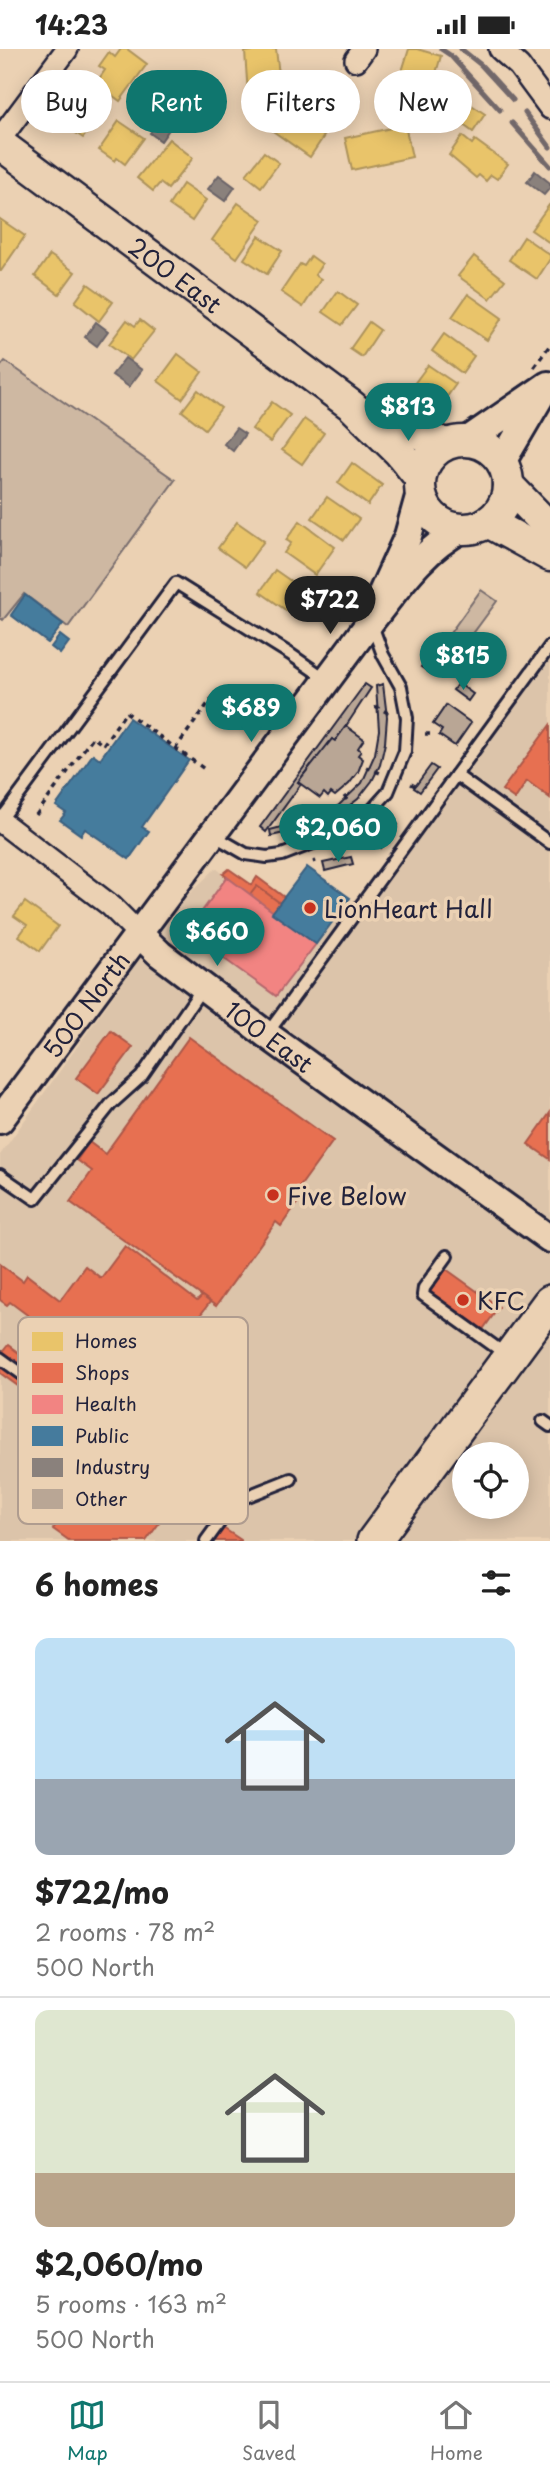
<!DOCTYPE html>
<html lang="en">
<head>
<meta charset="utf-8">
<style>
	:root { --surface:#fff; --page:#f6f6f6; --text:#222; --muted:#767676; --line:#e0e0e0; --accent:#0f766e }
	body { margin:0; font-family:"Playpen Sans",sans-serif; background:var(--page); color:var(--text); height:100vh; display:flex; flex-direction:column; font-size:26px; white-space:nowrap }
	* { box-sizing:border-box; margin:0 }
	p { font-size:23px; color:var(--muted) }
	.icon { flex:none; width:38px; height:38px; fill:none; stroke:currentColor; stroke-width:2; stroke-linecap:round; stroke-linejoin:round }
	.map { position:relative; height:1492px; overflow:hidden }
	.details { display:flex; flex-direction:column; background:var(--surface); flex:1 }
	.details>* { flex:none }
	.banner { position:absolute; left:21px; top:21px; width:509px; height:63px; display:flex; gap:14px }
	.tools { position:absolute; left:452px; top:1393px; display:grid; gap:14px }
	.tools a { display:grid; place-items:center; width:77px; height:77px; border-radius:50%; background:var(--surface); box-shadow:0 4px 18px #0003; font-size:35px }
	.price { position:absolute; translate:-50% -60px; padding:0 16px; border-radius:24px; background:var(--accent); color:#fff; font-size:23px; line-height:46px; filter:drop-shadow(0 2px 4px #0008) }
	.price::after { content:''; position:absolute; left:50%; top:42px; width:21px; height:16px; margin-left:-10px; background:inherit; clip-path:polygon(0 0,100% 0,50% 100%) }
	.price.current { background:#222; color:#fff }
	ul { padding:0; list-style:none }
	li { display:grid; align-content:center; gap:14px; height:371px; padding:0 35px }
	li+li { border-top:2px solid var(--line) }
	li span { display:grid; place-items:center; height:217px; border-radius:14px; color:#555 }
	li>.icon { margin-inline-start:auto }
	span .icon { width:126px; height:126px; fill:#fffc; stroke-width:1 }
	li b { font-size:30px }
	h2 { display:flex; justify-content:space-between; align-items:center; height:84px; padding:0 35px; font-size:30px }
	.tag { padding:0 24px; border-radius:32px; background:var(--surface); box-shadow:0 4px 18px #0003; font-size:24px; line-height:63px }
	.tag.current { background:var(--accent); color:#fff }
	.status { display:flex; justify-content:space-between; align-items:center; height:49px; padding:0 35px; background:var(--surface); direction:ltr }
	.status svg { height:19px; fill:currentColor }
	.dock { display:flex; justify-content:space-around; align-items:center; height:98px; border-top:2px solid var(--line); background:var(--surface); font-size:19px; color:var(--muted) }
	.dock a { display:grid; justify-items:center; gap:4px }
	.dock .current { color:var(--accent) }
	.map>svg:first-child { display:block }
	.built { fill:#dcc4aa; fill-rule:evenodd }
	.green { fill:#ceb8a2; stroke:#786d6e; stroke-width:2 }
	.homes { fill:#e9c46a; stroke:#ad935c; stroke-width:2 }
	.shops { fill:#e76f51; stroke:#ac584a; stroke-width:2 }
	.health { fill:#f28482; stroke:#b4676d; stroke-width:2 }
	.public { fill:#457b9d; stroke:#3a6080; stroke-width:2 }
	.industry { fill:#8a817c; stroke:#6b6468; stroke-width:2 }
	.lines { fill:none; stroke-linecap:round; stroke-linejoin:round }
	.stream { stroke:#72676a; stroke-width:5 }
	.building { fill:#b9a695; stroke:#22223b; stroke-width:2 }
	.service-casing { stroke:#22223b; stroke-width:16 }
	.minor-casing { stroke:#22223b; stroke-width:26 }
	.tertiary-casing { stroke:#22223b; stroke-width:32 }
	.secondary-casing { stroke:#22223b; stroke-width:35 }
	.primary-casing { stroke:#22223b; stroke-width:38 }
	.path { stroke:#22223b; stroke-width:3.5; stroke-dasharray:5 5; stroke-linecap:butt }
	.service { stroke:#ebd1b3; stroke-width:10 }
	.minor { stroke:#ebd1b3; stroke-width:21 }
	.tertiary { stroke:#ebd1b3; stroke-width:26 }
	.secondary { stroke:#ebd1b3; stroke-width:30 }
	.primary { stroke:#ebd1b3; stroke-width:33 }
	.poi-dot { fill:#c8321e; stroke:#ebd1b3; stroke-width:2.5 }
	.labels { text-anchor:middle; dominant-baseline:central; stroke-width:7; stroke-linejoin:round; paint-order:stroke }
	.street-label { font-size:24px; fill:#22223b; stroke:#ebd1b3 }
	.poi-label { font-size:24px; fill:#22223b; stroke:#ebd1b3; text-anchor:start }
	.key { fill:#ebd1b3; stroke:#af9c8f; stroke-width:2 }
	.key-label { font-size:19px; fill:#22223b }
</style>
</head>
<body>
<div class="status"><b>14:23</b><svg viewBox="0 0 49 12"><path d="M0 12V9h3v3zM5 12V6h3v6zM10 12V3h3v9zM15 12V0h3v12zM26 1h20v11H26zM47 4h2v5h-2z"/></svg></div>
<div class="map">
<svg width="550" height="1492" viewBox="0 0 550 1492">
	<rect width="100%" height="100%" fill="#ebd1b3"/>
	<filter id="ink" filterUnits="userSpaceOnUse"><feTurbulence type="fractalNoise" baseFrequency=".0143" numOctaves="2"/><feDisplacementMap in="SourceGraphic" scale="14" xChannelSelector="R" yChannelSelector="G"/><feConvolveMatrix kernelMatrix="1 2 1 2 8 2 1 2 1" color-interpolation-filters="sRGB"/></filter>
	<g filter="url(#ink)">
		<path class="built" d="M550,588V1492H0V1106L178,856L216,819L272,864L307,818L356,854ZM464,1405H516V1458H464Z"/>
		<g class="green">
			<path d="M5,312L175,431L68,578L24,545L3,571L0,569V318Z"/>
			<path d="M481,541L497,552L463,598L448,587Z"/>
		</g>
		<g class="homes">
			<path d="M121,0H127L147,15L120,52L96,34L105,21L99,17L109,3L115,8Z"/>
			<path d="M251,0H276L279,26L271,27L273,43L248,46L245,3L252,2Z"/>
			<path d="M409,0H417L441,7L426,58L394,48Z"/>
			<path d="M76,51L99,68L83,89L60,73Z"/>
			<path d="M470,55L485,65L473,83L458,72Z"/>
			<path d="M281,65L297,77L301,71L324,87L310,108L270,80Z"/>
			<path d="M119,72L144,89L125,115L117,109L115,112L99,101Z"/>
			<path d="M405,76L412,108L352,121L345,89Z"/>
			<path d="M462,87L472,95L475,91L508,115L497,130L491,126L486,132L479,126L476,129L449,106Z"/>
			<path d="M169,90L193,109L168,140L160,134L153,142L137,129Z"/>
			<path d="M264,103L279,114L261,138L246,126Z"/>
			<path d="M183,135L206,151L192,172L169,156Z"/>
			<path d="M238,154L263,171L237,209L212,191Z"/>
			<path d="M549,156L550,157V194L531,181Z"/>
			<path d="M0,170L25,187L1,222H0Z"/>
			<path d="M259,187L282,202L267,225L244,210Z"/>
			<path d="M524,188L550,206V210L537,230L509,211Z"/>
			<path d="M50,206L75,223L59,245L35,227Z"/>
			<path d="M311,207L322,215L315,226L321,230L303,258L281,243L300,215L304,217Z"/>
			<path d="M474,207L505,231L490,250L458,227Z"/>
			<path d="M88,235L113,253L99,272L75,253Z"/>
			<path d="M338,242L357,256L342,276L323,263Z"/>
			<path d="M468,245L502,269L487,291L452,268Z"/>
			<path d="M127,271L135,277L140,271L154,282L131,311L109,295Z"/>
			<path d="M369,273L380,281L362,308L350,300Z"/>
			<path d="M444,285L474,307L462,324L432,302Z"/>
			<path d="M178,305L202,323L182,350L158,332Z"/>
			<path d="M428,316L456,335L439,359L411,339Z"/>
			<path d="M198,341L221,359L205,380L182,362Z"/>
			<path d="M272,353L290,366L270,393L252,380Z"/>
			<path d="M304,370L324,384L302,415L282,401Z"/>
			<path d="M352,414L382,436L368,456L338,434Z"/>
			<path d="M327,448L359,470L344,491L312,469Z"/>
			<path d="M300,472L335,498L315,526L284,504L291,494L286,491Z"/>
			<path d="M237,473L264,492L245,518L218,499Z"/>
			<path d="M275,521L305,542L290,564L260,543Z"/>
			<path d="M25,853L58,877L40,902L19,887L27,876L14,867Z"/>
		</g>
		<g class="shops">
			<path d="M550,676V749L527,732L515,750L502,741Z"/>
			<path d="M229,820L252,836L257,828L284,848L272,864L223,825Z"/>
			<path d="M257,837L280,854L272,864L250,846Z"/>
			<path d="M111,982L133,998L98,1045L76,1029Z"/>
			<path d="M189,988L333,1092L299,1139L305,1143L281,1177L276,1173L216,1257L70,1153L92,1122L77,1111L89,1093L105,1105Z"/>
			<path d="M550,1064V1110L528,1095Z"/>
			<path d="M125,1197L197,1252L202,1247L210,1253L138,1349L10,1253L7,1256L0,1251V1215L23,1232L27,1226L60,1251L85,1217L101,1229Z"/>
			<path d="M446,1220L499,1258L481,1283L428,1244Z"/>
			<path d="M8,1296L34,1315L18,1337L0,1324V1306Z"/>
			<path d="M101,1414L168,1462L146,1492H70L53,1480Z"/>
			<path d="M223,1479L241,1491V1492H214Z"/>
		</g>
		<path class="health" d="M227,828L316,895L276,947L187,883Z"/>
		<g class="public">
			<path d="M25,546L63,575L48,594L11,566Z"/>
			<path d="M60,586L69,593L60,605L51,598Z"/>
			<path d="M129,669L189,711L142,778L149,782L129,810L85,780L81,786L60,771L66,764L56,757L93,705L100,710Z"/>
			<path d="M307,818L350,849L316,895L272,864Z"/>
		</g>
		<g class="industry">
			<path d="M159,71L170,79L161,92L150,84Z"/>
			<path d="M535,122L550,134V139L544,146L527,133Z"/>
			<path d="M219,126L235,138L225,152L208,140Z"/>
			<path d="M96,273L108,282L97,297L85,288Z"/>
			<path d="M125,309L142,321L129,338L112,326Z"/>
			<path d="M236,379L245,385L233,402L224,395Z"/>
		</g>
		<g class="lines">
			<g class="stream">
				<path d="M441,0L450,6L500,61"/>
				<path d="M461,0L481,16L513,51"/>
				<path d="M525,64L550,98"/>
				<path d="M512,74L550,117"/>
			</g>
		</g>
		<g class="building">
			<path d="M426,610L441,621L436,628L421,618Z"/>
			<path d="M458,634L473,645L468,652L453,641Z"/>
			<path d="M365,635L371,639L346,677L335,692L332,690L313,717L311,716L298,733L301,735L266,783L260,778Z"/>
			<path d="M383,635L387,668L385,694L380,716L372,732L358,750L340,764L315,777L271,787L270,781L320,768L339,756L362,734L375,705L379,681L376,637Z"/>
			<path d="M446,656L471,674L455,697L439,686L442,681L433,675Z"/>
			<path d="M346,677L364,690L358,699L361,702L358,706L363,710L358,723L349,735L335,747L331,744L328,748L324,744L320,749L298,733L332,690L335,692Z"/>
			<path d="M431,716L437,720L420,743L414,739Z"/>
			<path d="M392,771L398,776L381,799L375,794Z"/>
			<path d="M351,808L353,815L325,822L323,814Z"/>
		</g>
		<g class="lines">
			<g class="service-casing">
				<g id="service">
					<path d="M456,726L550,794"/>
					<path d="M0,772L176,534L290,605L326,630"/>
					<path d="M213,786L246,805L267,808L282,806L349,780L371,762L388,743L405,702L407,669L401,638L383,606L372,576"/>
					<path d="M267,985L550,597"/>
					<path d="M0,1126L35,1150L111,1055L141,1028L203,938"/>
					<path d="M447,1207L424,1239L423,1246L508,1307"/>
					<path d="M0,1309L58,1351"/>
					<path d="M543,1372L550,1377"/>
					<path d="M206,1492L235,1452L291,1430"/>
				</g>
			</g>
			<g class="minor-casing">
				<g id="minor">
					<path d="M500,0L519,17L550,59"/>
					<path d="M356,11L364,0"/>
					<path d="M0,90L67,0"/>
					<path d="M0,772L111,857L139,885"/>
				</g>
			</g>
			<g class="tertiary-casing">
				<g id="tertiary">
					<path d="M468,391L548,336"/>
					<path d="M502,413L543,343"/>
					<path d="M382,544L408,487L420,444"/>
					<path id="s1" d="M139,885L160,905L267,986L550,1190"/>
					<path id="s2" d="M0,1071L371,572C398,538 422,501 462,480"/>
				</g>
			</g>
			<g class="secondary-casing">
				<g id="secondary">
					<path id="s3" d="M0,95L352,357L399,403L420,429"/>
					<path d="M368,364L446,395"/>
					<circle cx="464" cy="436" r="44"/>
					<path d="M508,436L550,479"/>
					<path d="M488,473L550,507"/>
				</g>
			</g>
			<g class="primary-casing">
				<path id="primary" d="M374,1492L550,1253"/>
			</g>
			<g class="path">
				<path d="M534,318L550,296"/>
				<path d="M375,657L392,666"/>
				<path d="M425,685H432"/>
				<path d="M175,700L213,648"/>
				<path d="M366,718L380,724"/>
				<path d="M411,735L417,738"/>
				<path d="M344,747L353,758"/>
				<path d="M36,766L93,688L103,696L126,663L207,722"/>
				<path d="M302,771L306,783"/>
				<path d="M376,785L380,790"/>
				<path d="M314,811L315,814"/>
			</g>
			<use href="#service" class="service"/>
			<use href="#minor" class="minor"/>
			<use href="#tertiary" class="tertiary"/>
			<use href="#secondary" class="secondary"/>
			<use href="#primary" class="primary"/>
		</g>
	</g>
	<g class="poi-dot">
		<circle cx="310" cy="859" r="7"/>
		<circle cx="273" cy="1146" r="7"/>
		<circle cx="463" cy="1251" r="7"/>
	</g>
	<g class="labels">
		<g class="street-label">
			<text stroke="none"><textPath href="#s3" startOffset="219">200 East</textPath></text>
			<text stroke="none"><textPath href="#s2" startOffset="144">500 North</textPath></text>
			<text stroke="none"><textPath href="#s1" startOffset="166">100 East</textPath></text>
		</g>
		<g class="poi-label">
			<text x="324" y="859">LionHeart Hall</text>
			<text x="287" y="1146">Five Below</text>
			<text x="477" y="1251">KFC</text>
		</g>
	</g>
	<rect x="18" y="1268" width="230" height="207" rx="10" class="key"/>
	<rect x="32" y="1283" width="31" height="19" fill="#e9c46a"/>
	<rect x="32" y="1314" width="31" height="20" fill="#e76f51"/>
	<rect x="32" y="1346" width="31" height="19" fill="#f28482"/>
	<rect x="32" y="1377" width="31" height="20" fill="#457b9d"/>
	<rect x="32" y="1409" width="31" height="19" fill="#8a817c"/>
	<rect x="32" y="1440" width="31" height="20" fill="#b9a695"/>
	<g class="key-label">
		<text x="75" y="1299">Homes</text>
		<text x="75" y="1331">Shops</text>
		<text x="75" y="1362">Health</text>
		<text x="75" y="1394">Public</text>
		<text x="75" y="1425">Industry</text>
		<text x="75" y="1457">Other</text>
	</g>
</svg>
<div class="tools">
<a><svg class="icon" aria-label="locate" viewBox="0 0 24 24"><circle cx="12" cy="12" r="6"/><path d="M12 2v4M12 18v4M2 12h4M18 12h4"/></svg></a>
</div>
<b class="price" style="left:408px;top:394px">$813</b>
<b class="price current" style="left:330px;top:587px">$722</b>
<b class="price" style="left:463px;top:643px">$815</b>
<b class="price" style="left:251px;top:695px">$689</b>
<b class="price" style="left:338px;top:815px">$2,060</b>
<b class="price" style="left:217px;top:919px">$660</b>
<div class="banner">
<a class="tag">Buy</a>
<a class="tag current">Rent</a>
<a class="tag">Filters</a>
<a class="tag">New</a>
</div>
</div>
<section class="details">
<h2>6 homes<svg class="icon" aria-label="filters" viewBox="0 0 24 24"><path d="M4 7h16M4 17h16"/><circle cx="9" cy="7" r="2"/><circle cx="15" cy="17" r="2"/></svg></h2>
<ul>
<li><span style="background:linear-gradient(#bfe0f5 65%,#9aa5b1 0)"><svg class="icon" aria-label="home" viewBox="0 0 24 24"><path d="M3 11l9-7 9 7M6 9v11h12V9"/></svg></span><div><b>$722/mo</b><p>2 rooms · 78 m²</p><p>500 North</p></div></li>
<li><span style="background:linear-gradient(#dfe7d0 75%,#b9a48a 0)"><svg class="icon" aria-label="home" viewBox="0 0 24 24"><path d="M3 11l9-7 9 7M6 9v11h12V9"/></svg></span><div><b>$2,060/mo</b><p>5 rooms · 163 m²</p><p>500 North</p></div></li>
</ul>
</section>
<nav class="dock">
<a class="current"><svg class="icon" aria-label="map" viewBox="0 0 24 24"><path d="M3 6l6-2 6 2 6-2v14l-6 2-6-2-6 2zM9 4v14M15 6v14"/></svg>Map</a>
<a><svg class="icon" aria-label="saved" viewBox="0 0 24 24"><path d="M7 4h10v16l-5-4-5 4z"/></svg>Saved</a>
<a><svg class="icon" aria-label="home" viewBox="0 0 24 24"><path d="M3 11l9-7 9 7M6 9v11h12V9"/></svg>Home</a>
</nav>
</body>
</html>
